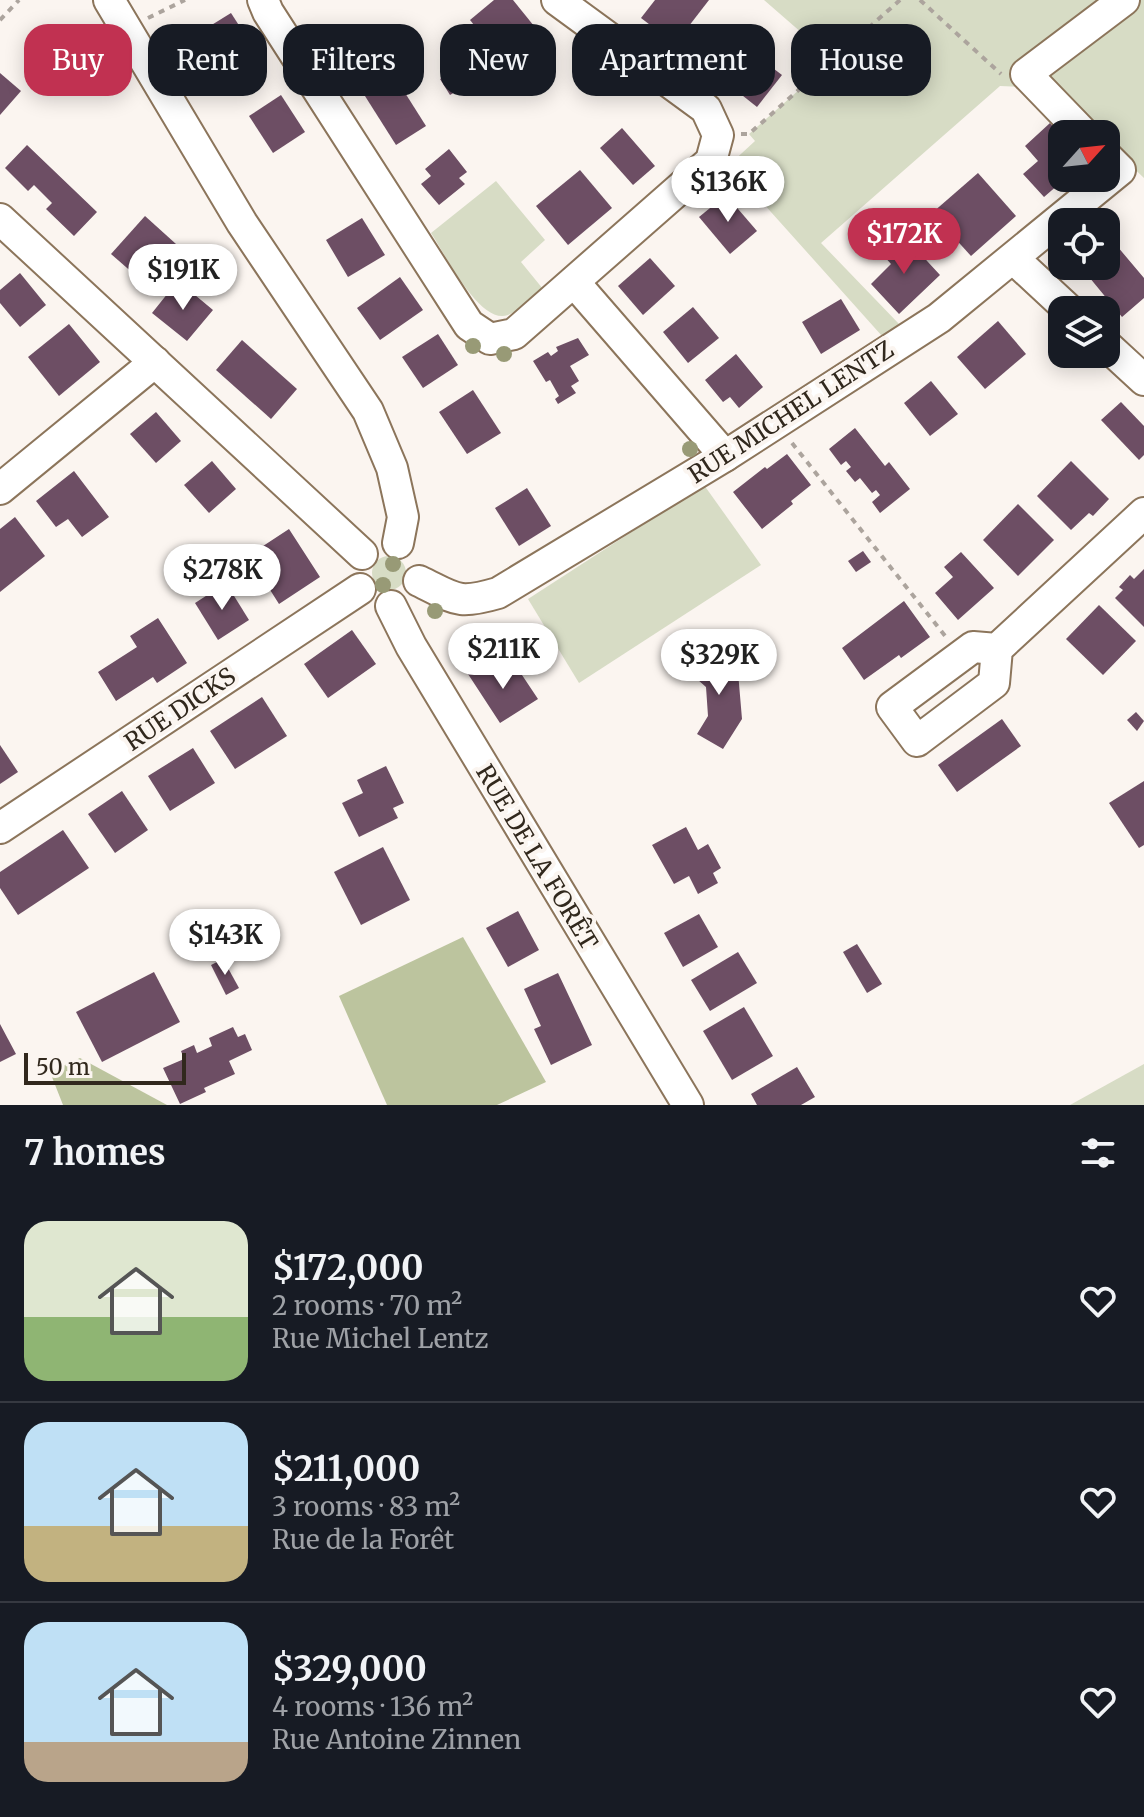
<!DOCTYPE html>
<html lang="en">
<head>
<meta charset="utf-8">
<style>
	:root { --surface:#171b24; --page:#242831; --text:#f1f3f6; --muted:#9ea1a6; --line:#363941; --accent:#c13151 }
	body { margin:0; font-family:Merriweather,serif; background:var(--page); color:var(--text); height:100vh; display:flex; flex-direction:column; font-size:30px; white-space:nowrap }
	* { box-sizing:border-box; margin:0 }
	p { font-size:26px; color:var(--muted) }
	.icon { flex:none; width:44px; height:44px; fill:none; stroke:currentColor; stroke-width:2; stroke-linecap:round; stroke-linejoin:round }
	.map { position:relative; height:1105px; overflow:hidden }
	.details { display:flex; flex-direction:column; background:var(--surface); flex:1 }
	.details>* { flex:none }
	.top-card { position:absolute; left:24px; top:24px; width:1096px; height:72px; display:flex; gap:16px }
	.needle { width:52px; rotate:63deg }
	.fabs { position:absolute; left:1048px; top:120px; display:grid; gap:16px }
	.fabs a { display:grid; place-items:center; width:72px; height:72px; border-radius:16px; background:var(--surface); box-shadow:0 4px 20px #0003; font-size:40px }
	.scale { position:absolute; left:24px; bottom:20px; width:162px; box-sizing:border-box; padding-left:8px; border:4px solid #31281d; border-top:0; font-size:22px; line-height:28px; white-space:nowrap; color:#31281d; -webkit-text-stroke:6px #fbf5f0; paint-order:stroke }
	.price { position:absolute; translate:-50% -68px; padding:0 18px; border-radius:28px; background:#fff; color:#222; font-size:26px; line-height:52px; filter:drop-shadow(0 2px 4px #0008) }
	.price::after { content:''; position:absolute; left:50%; top:48px; width:24px; height:18px; margin-left:-12px; background:inherit; clip-path:polygon(0 0,100% 0,50% 100%) }
	.price.current { background:var(--accent); color:#fff }
	ul { padding:0; list-style:none }
	li { display:flex; align-items:center; gap:24px; height:200px; padding:0 24px }
	li+li { border-top:2px solid var(--line) }
	li span { display:grid; place-items:center; flex:none; width:224px; height:160px; border-radius:24px; color:#555 }
	li>.icon { margin-inline-start:auto }
	span .icon { width:96px; height:96px; fill:#fffc; stroke-width:1 }
	li b { font-size:34px }
	h2 { display:flex; justify-content:space-between; align-items:center; height:96px; padding:0 24px; font-size:34px }
	.chip { padding:0 28px; border-radius:24px; background:var(--surface); box-shadow:0 4px 20px #0003; font-size:28px; line-height:72px }
	.chip.current { background:var(--accent); color:#fff }
	.map>svg:first-child { display:block }
	.green { fill:#d7dcc5 }
	.forest { fill:#bcc49e }
	.building { fill:#6d4e64 }
	.lines { fill:none; stroke-linecap:round; stroke-linejoin:round }
	.minor-casing { stroke:#8c755b; stroke-width:34 }
	.path { stroke:#aca49d; stroke-width:4; stroke-dasharray:6 6; stroke-linecap:butt }
	.minor { stroke:#fff; stroke-width:30 }
	.tree { fill:#989a76 }
	.labels { text-anchor:middle; dominant-baseline:central; stroke-width:8; stroke-linejoin:round; paint-order:stroke }
	.street-label { font-size:24px; fill:#31281d; stroke:#fbf5f0 }
</style>
</head>
<body>
<div class="map">
<svg width="1144" height="1105" viewBox="0 0 1144 1105">
	<rect width="100%" height="100%" fill="#fbf5f0"/>
	<g class="green">
		<path d="M764,0H1144V178L1106,142V134H1098L1026,87L1000,86L821,243L900,325L882,336L729,165L755,141L749,134L833,60Z"/>
		<path d="M496,181L545,240L521,262L543,289C533,297 520,310 508,315C480,326 444,252 431,233Z"/>
		<path d="M704,485L761,565L579,683L528,599Z"/>
		<circle cx="389" cy="573" r="17"/>
		<path d="M1144,1064V1105H1070Z"/>
	</g>
	<g class="forest">
		<path d="M463,937L546,1082L497,1105H387L339,996Z"/>
		<path d="M80,1058L167,1105H63L50,1072Z"/>
	</g>
	<g class="building">
		<path d="M494,0H513L534,26L498,55L470,20Z"/>
		<path d="M655,0H709L675,44L641,18Z"/>
		<path d="M231,13L262,61L229,82L197,34Z"/>
		<path d="M752,52L782,75L757,107L728,84Z"/>
		<path d="M388,66L426,126L396,145L358,85Z"/>
		<path d="M0,73L21,91L0,115Z"/>
		<path d="M450,73L460,89L450,95L440,79Z"/>
		<path d="M281,95L305,132L273,153L249,116Z"/>
		<path d="M1050,123L1062,137V178H1066L1044,197L1023,174L1038,161L1025,146Z"/>
		<path d="M622,128L655,166L633,185L600,148Z"/>
		<path d="M27,145L97,212L74,236L46,209L52,203L34,185L28,191L5,168Z"/>
		<path d="M449,149L467,172L459,178L465,184L439,205L421,184L431,176L425,169Z"/>
		<path d="M580,170L612,208L568,245L536,206Z"/>
		<path d="M978,173L1016,216L971,256L932,213Z"/>
		<path d="M726,195L757,231L730,254L699,217Z"/>
		<path d="M145,216L176,244L142,281L111,254Z"/>
		<path d="M362,218L385,255L348,277L326,240Z"/>
		<path d="M1106,233L1144,278V298L1122,317L1080,266H1106Z"/>
		<path d="M904,236L940,275L899,314L871,284L891,264L883,255Z"/>
		<path d="M650,258L675,286L643,315L618,286Z"/>
		<path d="M20,273L46,305L20,327L0,303V290Z"/>
		<path d="M400,277L423,310L380,340L357,308Z"/>
		<path d="M183,285L213,310L187,341L152,313L172,288L177,292Z"/>
		<path d="M841,299L860,330L821,354L802,322Z"/>
		<path d="M693,307L719,338L688,363L663,332Z"/>
		<path d="M998,321L1026,354L985,389L957,357Z"/>
		<path d="M69,324L100,362L59,396L28,357Z"/>
		<path d="M438,334L458,365L423,388L402,357Z"/>
		<path d="M578,338L589,355L570,366L579,381L571,386L576,393L558,404L555,399L559,396L550,380L546,382L533,361L548,352L551,356L558,351L556,347Z"/>
		<path d="M242,340L297,389L271,419L216,370Z"/>
		<path d="M736,354L763,387L739,408L730,397L723,402L705,380Z"/>
		<path d="M931,381L958,414L930,436L904,403Z"/>
		<path d="M473,390L501,433L467,454L439,412Z"/>
		<path d="M1121,402L1144,426V455L1139,460L1101,420Z"/>
		<path d="M156,412L181,441L156,463L130,434Z"/>
		<path d="M855,428L885,466L889,462L910,489L880,513L872,502L880,495L876,490L872,493L860,478L855,482L846,471L851,467L846,461L841,465L829,449Z"/>
		<path d="M787,454L811,485L791,501L793,504L762,529L733,492L765,467L767,469Z"/>
		<path d="M212,461L236,489L209,513L184,485Z"/>
		<path d="M1071,461L1109,499L1093,516L1089,513L1071,530L1037,496Z"/>
		<path d="M74,471L109,517L82,537L68,519L56,527L36,501Z"/>
		<path d="M527,488L551,526L519,546L495,508Z"/>
		<path d="M1018,504L1054,540L1018,576L983,540Z"/>
		<path d="M15,517L45,556L0,592V529Z"/>
		<path d="M289,529L320,577L279,604L260,574L273,566L260,548Z"/>
		<path d="M863,551L871,562L856,572L848,561Z"/>
		<path d="M961,552L994,588L958,620L935,593L953,577L944,567Z"/>
		<path d="M1144,569V627L1115,598L1123,590L1119,587L1130,575L1134,579Z"/>
		<path d="M226,583L249,620L218,640L195,603Z"/>
		<path d="M904,601L930,637L901,658L899,655L864,680L842,648Z"/>
		<path d="M1099,605L1136,641L1103,675L1066,639Z"/>
		<path d="M158,618L187,663L157,683L153,677L116,701L98,672L137,647L130,636Z"/>
		<path d="M352,630L376,664L328,698L304,664Z"/>
		<path d="M709,646L738,672L742,719L723,749L697,734L708,716L706,687L689,672Z"/>
		<path d="M491,659L503,679L518,669L538,699L500,723L468,674Z"/>
		<path d="M262,697L287,736L235,769L210,731Z"/>
		<path d="M1136,712L1144,721L1137,731L1127,720Z"/>
		<path d="M1002,719L1021,746L957,792L938,765Z"/>
		<path d="M0,745L18,772L0,784Z"/>
		<path d="M193,748L215,783L170,811L148,776Z"/>
		<path d="M386,766L404,803L393,808L398,818L359,837L342,803L363,793L357,780Z"/>
		<path d="M1144,781V845L1139,848L1109,803Z"/>
		<path d="M122,791L148,830L115,853L88,814Z"/>
		<path d="M686,827L698,850L708,844L721,868L713,873L718,883L698,894L689,876L674,884L652,845Z"/>
		<path d="M63,830L89,868L18,915L0,888V872Z"/>
		<path d="M383,847L410,900L361,925L334,872Z"/>
		<path d="M518,911L539,950L508,967L486,928Z"/>
		<path d="M699,914L718,947L683,967L664,933Z"/>
		<path d="M857,944L882,984L867,993L843,952Z"/>
		<path d="M738,952L757,983L710,1011L691,980Z"/>
		<path d="M223,959L239,988L226,995L211,965Z"/>
		<path d="M154,972L180,1022L102,1062L76,1012Z"/>
		<path d="M558,973L592,1045L551,1065L534,1029L541,1026L524,989Z"/>
		<path d="M744,1007L773,1056L732,1080L703,1031Z"/>
		<path d="M0,1024L16,1054L0,1062Z"/>
		<path d="M233,1027L238,1037L245,1034L252,1050L229,1061L235,1074L204,1088L206,1092L180,1104L163,1068L184,1059L181,1051L194,1045L197,1053L212,1046L209,1038Z"/>
		<path d="M797,1067L815,1097L801,1105H757L751,1094Z"/>
	</g>
	<g class="lines">
		<g class="minor-casing">
			<g id="minor">
				<path d="M109,0L242,223L368,411L392,468L403,517L398,543"/>
				<path d="M263,0L268,12L469,325L490,339L514,334L711,161L718,135L706,109L557,0"/>
				<path d="M1084,134L1026,74L1124,0"/>
				<path d="M0,219L362,554"/>
				<path d="M1014,259L1069,310"/>
				<path d="M574,282L725,456"/>
				<path d="M1106,345L1144,380"/>
				<path d="M0,489L155,362"/>
				<path d="M419,581C456,599 457,605 498,593L725,456L939,318L1120,170L1106,156"/>
				<path d="M391,606L411,646L688,1105"/>
				<path d="M997,649L973,647L892,707L917,741L994,683L997,649L1144,513"/>
				<path d="M0,828L360,589"/>
			</g>
		</g>
		<g class="path">
			<path d="M920,0L1001,74"/>
			<path d="M148,18L185,0"/>
			<path d="M0,20L19,0"/>
			<path d="M741,134H749L900,0"/>
			<path d="M792,443L946,637"/>
		</g>
		<use href="#minor" class="minor"/>
	</g>
	<g class="tree">
		<circle cx="473" cy="346" r="8"/>
		<circle cx="504" cy="354" r="8"/>
		<circle cx="690" cy="449" r="8"/>
		<circle cx="393" cy="564" r="8"/>
		<circle cx="383" cy="585" r="8"/>
		<circle cx="435" cy="611" r="8"/>
	</g>
	<g class="labels">
		<g class="street-label">
			<text transform="translate(791 412) rotate(-33)">RUE MICHEL LENTZ</text>
			<text transform="translate(180 709) rotate(-34)">RUE DICKS</text>
			<text transform="translate(537 857) rotate(59)">RUE DE LA FORÊT</text>
		</g>
	</g>
</svg>
<div class="fabs">
<a><svg class="needle" viewBox="-14 -14 28 28"><path d="M0-13l5 13h-10z" fill="#e53935"/><path d="M0 13l5-13h-10z" fill="#9ea1a6"/></svg></a>
<a><svg class="icon" aria-label="locate" viewBox="0 0 24 24"><circle cx="12" cy="12" r="6"/><path d="M12 2v4M12 18v4M2 12h4M18 12h4"/></svg></a>
<a><svg class="icon" aria-label="layers" viewBox="0 0 24 24"><path d="M12 4l9 5-9 5-9-5zM3 14l9 5 9-5"/></svg></a>
</div>
<div class="scale">50 m</div>
<b class="price" style="left:728px;top:224px">$136K</b>
<b class="price current" style="left:904px;top:276px">$172K</b>
<b class="price" style="left:183px;top:312px">$191K</b>
<b class="price" style="left:222px;top:612px">$278K</b>
<b class="price" style="left:503px;top:691px">$211K</b>
<b class="price" style="left:719px;top:697px">$329K</b>
<b class="price" style="left:225px;top:977px">$143K</b>
<div class="top-card">
<a class="chip current">Buy</a>
<a class="chip">Rent</a>
<a class="chip">Filters</a>
<a class="chip">New</a>
<a class="chip">Apartment</a>
<a class="chip">House</a>
</div>
</div>
<section class="details">
<h2>7 homes<svg class="icon" aria-label="filters" viewBox="0 0 24 24"><path d="M4 7h16M4 17h16"/><circle cx="9" cy="7" r="2"/><circle cx="15" cy="17" r="2"/></svg></h2>
<ul>
<li><span style="background:linear-gradient(#dfe7d0 60%,#8fb573 0)"><svg class="icon" aria-label="home" viewBox="0 0 24 24"><path d="M3 11l9-7 9 7M6 9v11h12V9"/></svg></span><div><b>$172,000</b><p>2 rooms · 70 m²</p><p>Rue Michel Lentz</p></div><svg class="icon" aria-label="heart" viewBox="0 0 24 24"><path d="M12 20l-8-8c-3-5 5-10 8-4 3-6 11-1 8 4z"/></svg></li>
<li><span style="background:linear-gradient(#bfe0f5 65%,#c2b280 0)"><svg class="icon" aria-label="home" viewBox="0 0 24 24"><path d="M3 11l9-7 9 7M6 9v11h12V9"/></svg></span><div><b>$211,000</b><p>3 rooms · 83 m²</p><p>Rue de la Forêt</p></div><svg class="icon" aria-label="heart" viewBox="0 0 24 24"><path d="M12 20l-8-8c-3-5 5-10 8-4 3-6 11-1 8 4z"/></svg></li>
<li><span style="background:linear-gradient(#bfe0f5 75%,#b9a48a 0)"><svg class="icon" aria-label="home" viewBox="0 0 24 24"><path d="M3 11l9-7 9 7M6 9v11h12V9"/></svg></span><div><b>$329,000</b><p>4 rooms · 136 m²</p><p>Rue Antoine Zinnen</p></div><svg class="icon" aria-label="heart" viewBox="0 0 24 24"><path d="M12 20l-8-8c-3-5 5-10 8-4 3-6 11-1 8 4z"/></svg></li>
</ul>
</section>
</body>
</html>
